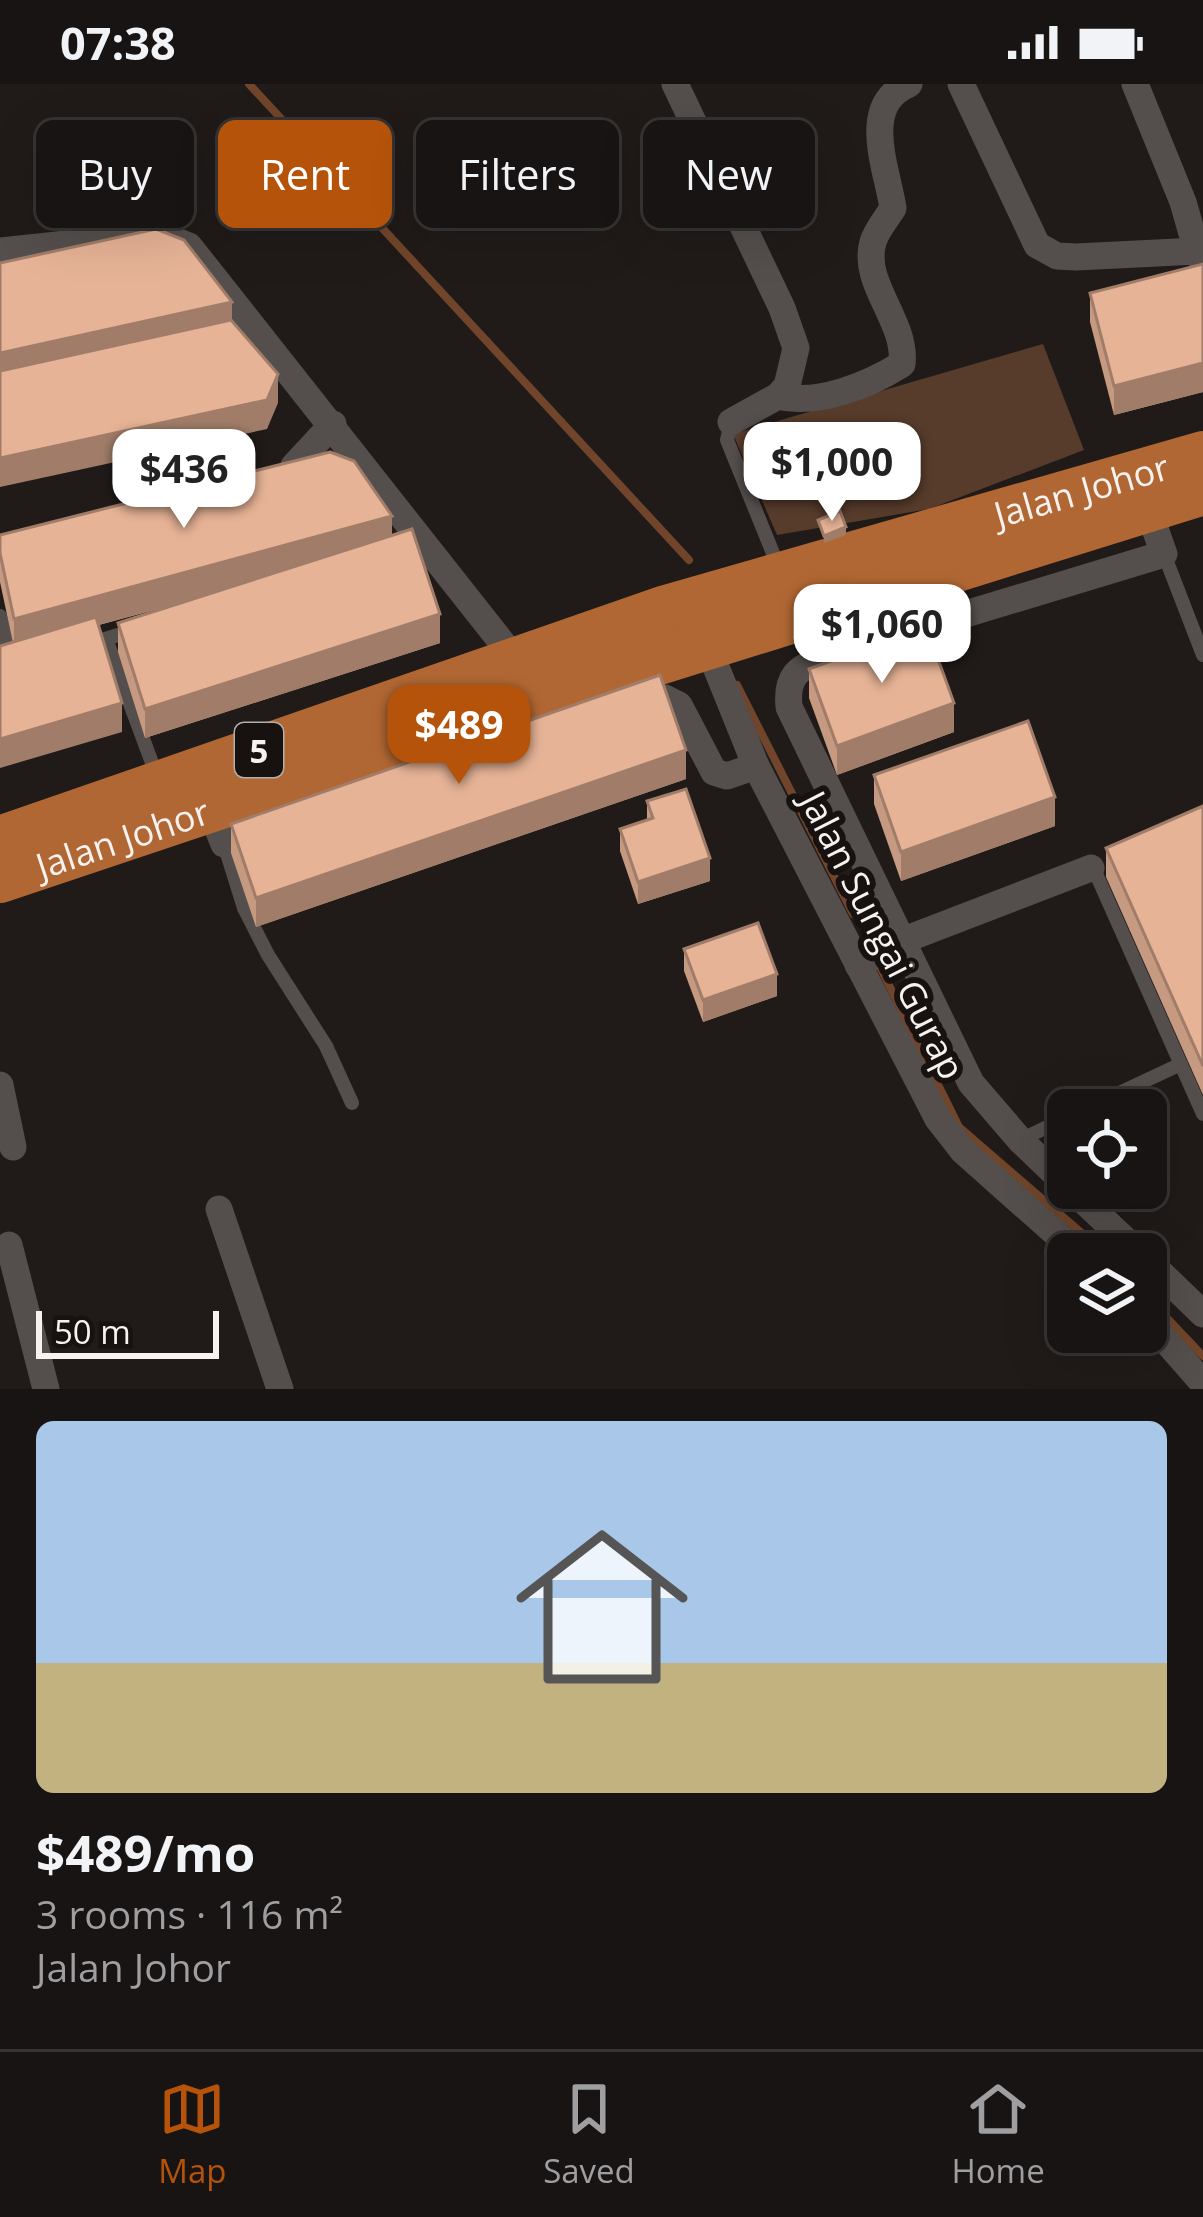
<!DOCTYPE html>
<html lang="en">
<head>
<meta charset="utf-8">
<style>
	:root { --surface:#181413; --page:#211d1c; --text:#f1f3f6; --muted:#9f9ea0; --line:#363333; --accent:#b45309 }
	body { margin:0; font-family:"Open Sans",sans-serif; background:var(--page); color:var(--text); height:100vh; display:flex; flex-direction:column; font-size:45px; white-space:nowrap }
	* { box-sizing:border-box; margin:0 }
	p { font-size:39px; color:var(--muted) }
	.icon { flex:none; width:66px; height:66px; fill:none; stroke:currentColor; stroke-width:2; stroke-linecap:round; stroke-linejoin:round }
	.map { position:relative; height:1305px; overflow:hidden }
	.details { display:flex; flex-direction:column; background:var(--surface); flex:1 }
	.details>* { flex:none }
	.guide { position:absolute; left:36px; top:36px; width:1131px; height:108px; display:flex; gap:24px }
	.controls { position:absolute; left:1047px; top:1005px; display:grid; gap:24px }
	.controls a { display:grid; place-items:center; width:120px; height:120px; border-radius:18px; background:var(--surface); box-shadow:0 12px 48px #0002,0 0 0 3px var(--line); font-size:60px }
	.scale { position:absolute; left:36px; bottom:30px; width:183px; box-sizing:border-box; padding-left:12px; border:6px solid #f6f2f0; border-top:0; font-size:33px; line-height:42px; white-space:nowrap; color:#f6f2f0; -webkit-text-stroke:9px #171210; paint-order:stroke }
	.price { position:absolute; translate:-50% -102px; padding:0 27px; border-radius:24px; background:#fff; color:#222; font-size:39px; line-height:78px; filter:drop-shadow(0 3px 6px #0008) }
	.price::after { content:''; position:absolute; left:50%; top:72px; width:36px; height:27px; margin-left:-18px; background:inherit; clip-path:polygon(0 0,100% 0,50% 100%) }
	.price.current { background:var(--accent); color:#fff }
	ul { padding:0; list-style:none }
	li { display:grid; align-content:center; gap:24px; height:636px; padding:0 36px }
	li span { display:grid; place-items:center; height:372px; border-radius:18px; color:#555 }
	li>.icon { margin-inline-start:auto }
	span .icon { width:216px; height:216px; fill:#fffc; stroke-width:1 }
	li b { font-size:51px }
	.tag { padding:0 42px; border-radius:18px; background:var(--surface); box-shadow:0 12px 48px #0002,0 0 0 3px var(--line); font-size:42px; line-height:108px }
	.tag.current { background:var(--accent); color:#fff }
	.status { display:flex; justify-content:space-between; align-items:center; height:84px; padding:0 60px; background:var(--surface); direction:ltr }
	.status svg { height:33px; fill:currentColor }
	.tab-bar { display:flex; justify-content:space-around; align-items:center; height:168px; border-top:3px solid var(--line); background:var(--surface); font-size:33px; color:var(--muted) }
	.tab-bar a { display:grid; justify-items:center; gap:6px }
	.tab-bar .current { color:var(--accent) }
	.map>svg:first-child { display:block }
	.green { fill:#583c2b }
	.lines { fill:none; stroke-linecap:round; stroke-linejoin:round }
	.stream { stroke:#70452b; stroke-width:8 }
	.service { stroke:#544f4c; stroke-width:14 }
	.minor { stroke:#544f4c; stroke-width:27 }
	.trunk { stroke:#b16733; stroke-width:48 }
	.wall { fill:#c69a81 }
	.shaded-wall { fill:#a17d69 }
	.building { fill:#e6b396; stroke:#a17d69; stroke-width:3 }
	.labels { text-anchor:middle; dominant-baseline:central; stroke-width:12; stroke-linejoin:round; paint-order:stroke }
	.shield { fill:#171210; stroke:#b3afad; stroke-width:3 }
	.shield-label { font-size:33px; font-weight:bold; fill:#f6f2f0 }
	.street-label { font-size:36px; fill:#f6f2f0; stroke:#171210 }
</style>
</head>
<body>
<div class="status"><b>07:38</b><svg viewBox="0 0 49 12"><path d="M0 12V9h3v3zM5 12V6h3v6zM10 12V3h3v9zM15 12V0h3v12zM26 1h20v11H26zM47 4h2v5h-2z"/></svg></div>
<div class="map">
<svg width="1203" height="1305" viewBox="0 0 1203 1305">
	<rect width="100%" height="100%" fill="#201b19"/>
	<path class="green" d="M1043,260L1084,366L929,425L777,451L733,350Z"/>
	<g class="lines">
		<g class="stream">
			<path d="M249,0L689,476"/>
			<path d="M737,601L853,830"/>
			<path d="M878,879L959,1043L1106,1170"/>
			<path d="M1146,1212L1203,1272"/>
		</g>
		<g class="service">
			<path d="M731,338L727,356L779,484"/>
			<path d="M1164,470L1203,571"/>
			<path d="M0,532L11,578"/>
			<path d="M106,555L158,695"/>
			<path d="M86,561L134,546"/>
			<path d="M224,760L244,824L268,871L326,962L352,1019"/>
			<path d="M1093,783L1203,1030"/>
			<path d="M1083,1026L1181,980"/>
			<path d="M1020,1056L1068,1033"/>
		</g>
		<g class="minor">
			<path d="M675,0L782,224L796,264L787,302L778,312L731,338"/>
			<path d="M961,0L1037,161L1057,172L1076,173L1197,167L1203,179"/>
			<path d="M1135,0L1183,118L1197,167"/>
			<path d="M0,167L159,150L189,162L522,584"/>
			<path d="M778,312C817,322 869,301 902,280C907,237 861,200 873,158C876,147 887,134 893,124C887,84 859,21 909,0"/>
			<path d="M294,382L333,340"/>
			<path d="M703,551L756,682L938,1035L963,1067L1079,1170"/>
			<path d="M633,622L665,614L679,621L714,688L727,692L756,682"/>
			<path d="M210,726L224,760L261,747"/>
			<path d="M858,881L904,856L1091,784"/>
			<path d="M0,1001L13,1063"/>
			<path d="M1068,1102L1020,1056L971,999L789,623C786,593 797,584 824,573L1164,470L1147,422"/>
			<path d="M1070,1104L1140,1170"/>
			<path d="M219,1125L280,1305"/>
			<path d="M9,1161L46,1305"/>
			<path d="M1146,1175L1203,1230"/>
			<path d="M1146,1234L1203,1299"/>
		</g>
		<g class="trunk">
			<path id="s1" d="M0,756L666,525L1203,371"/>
			<path id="s2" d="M0,795L534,616L1203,407"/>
		</g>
	</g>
	<g class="wall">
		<path d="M1203,180V308L1114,331L1090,238V209Z"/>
		<path d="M0,451H392L440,559L145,654L118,568V539L184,518L99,541L122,648L13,559L0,498Z"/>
		<path d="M809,585L954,648L837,691L809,614Z"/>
		<path d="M874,691L1055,742L901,797L874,720Z"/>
		<path d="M686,695L256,843L231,769V740Z"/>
		<path d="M647,717L710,797L638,820L620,767V745L647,736Z"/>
		<path d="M1203,722V1011L1106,793V764Z"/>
		<path d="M684,865L777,912L703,938L684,887Z"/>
	</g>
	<g class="shaded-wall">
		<path d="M232,218V247L0,298V269Z"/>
		<path d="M1203,279V308L1114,331V302Z"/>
		<path d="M278,290V319L267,345L0,403V374Z"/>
		<path d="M392,432V461L14,564V535Z"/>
		<path d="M846,443V451L824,459V452Z"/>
		<path d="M440,530V559L145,654V625Z"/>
		<path d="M122,619V648L0,684V655Z"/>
		<path d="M954,619V648L837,691V662Z"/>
		<path d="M686,666V695L256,843V814Z"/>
		<path d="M1055,713V742L901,797V768Z"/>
		<path d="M710,774V797L638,820V798Z"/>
		<path d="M777,890V912L703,938V916Z"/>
	</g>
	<g class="building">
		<path d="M156,145L184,156L232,218L0,269V179Z"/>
		<path d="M1203,180V279L1114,302L1090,209Z"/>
		<path d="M231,236L278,290L267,316L0,374V287Z"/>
		<path d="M330,368L354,377L392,432L14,535L0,469V451Z"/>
		<path d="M840,427L846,443L824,452L818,436Z"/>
		<path d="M412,445L440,530L145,625L118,539Z"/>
		<path d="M96,533L122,619L0,655V562Z"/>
		<path d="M926,542L954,619L837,662L809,585Z"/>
		<path d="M660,591L686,666L256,814L231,740Z"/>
		<path d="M1028,637L1055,713L901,768L874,691Z"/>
		<path d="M686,705L710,774L638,798L620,745L653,734L647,717Z"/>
		<path d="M1203,722V982L1106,764Z"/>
		<path d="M758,839L777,890L703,916L684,865Z"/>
	</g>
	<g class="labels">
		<rect class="shield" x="235" y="639" width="48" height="54" rx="9"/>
		<g class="shield-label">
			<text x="259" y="666">5</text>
		</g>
		<g class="street-label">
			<text stroke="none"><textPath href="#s1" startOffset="1137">Jalan Johor</textPath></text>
			<text stroke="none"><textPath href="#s2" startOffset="129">Jalan Johor</textPath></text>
			<text transform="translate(883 851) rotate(63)">Jalan Sungai Gurap</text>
		</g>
	</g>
</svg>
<div class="controls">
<a><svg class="icon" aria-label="locate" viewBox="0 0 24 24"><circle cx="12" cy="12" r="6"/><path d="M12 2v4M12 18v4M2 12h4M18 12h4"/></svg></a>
<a><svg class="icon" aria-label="layers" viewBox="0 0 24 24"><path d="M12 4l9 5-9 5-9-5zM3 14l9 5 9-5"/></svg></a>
</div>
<div class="scale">50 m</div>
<b class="price" style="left:832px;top:440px">$1,000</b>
<b class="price" style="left:184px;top:447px">$436</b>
<b class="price" style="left:882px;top:602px">$1,060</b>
<b class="price current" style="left:459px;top:703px">$489</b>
<div class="guide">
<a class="tag">Buy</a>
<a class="tag current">Rent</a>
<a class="tag">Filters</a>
<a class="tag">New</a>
</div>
</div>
<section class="details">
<ul>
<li><span style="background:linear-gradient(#a9c7e8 65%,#c2b280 0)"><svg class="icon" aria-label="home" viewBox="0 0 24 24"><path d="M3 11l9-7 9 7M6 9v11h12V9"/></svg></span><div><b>$489/mo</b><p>3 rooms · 116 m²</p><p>Jalan Johor</p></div></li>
</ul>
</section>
<nav class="tab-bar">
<a class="current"><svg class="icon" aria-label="map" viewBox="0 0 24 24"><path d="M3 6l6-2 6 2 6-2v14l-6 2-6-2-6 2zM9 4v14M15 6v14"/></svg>Map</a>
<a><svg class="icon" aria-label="saved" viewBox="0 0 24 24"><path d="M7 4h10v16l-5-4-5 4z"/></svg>Saved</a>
<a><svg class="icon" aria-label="home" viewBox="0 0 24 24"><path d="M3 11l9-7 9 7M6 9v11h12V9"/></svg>Home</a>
</nav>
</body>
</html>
